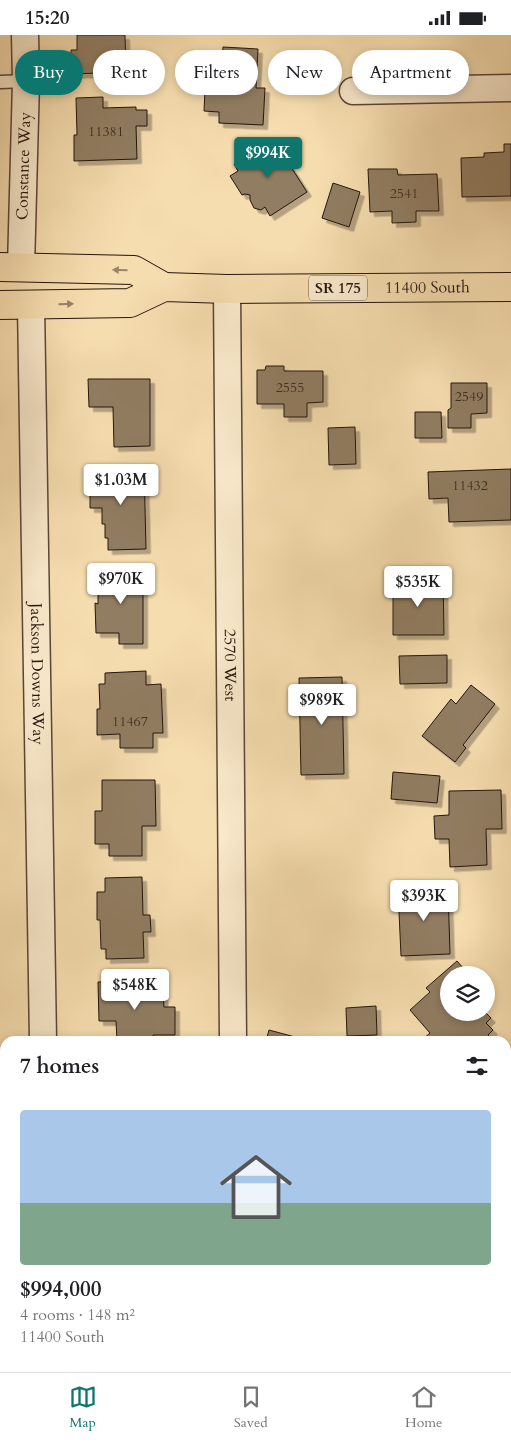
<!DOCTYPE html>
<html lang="en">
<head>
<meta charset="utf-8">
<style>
	:root { --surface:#fff; --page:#f6f6f6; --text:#202124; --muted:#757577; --line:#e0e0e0; --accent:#0f766e }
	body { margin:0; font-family:Cardo,serif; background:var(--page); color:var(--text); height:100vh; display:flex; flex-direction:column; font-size:19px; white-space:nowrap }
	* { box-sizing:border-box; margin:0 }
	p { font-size:16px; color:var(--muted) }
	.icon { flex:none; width:28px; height:28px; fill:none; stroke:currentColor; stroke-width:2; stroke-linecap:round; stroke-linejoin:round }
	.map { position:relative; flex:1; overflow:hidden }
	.panel { position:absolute; left:0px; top:1001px; width:511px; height:336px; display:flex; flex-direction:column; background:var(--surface); border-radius:15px 15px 0 0; box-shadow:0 2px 8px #0003 }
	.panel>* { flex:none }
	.top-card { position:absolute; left:15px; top:15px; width:481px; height:45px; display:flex; gap:10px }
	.tools { position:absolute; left:440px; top:931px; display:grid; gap:10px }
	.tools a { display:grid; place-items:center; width:55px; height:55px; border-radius:50%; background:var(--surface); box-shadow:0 2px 8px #0003; font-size:25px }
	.price { position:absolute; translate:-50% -42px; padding:0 11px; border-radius:5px; background:#fff; color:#222; font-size:16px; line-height:32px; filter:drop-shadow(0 1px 2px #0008) }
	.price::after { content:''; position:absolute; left:50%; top:30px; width:15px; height:11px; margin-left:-8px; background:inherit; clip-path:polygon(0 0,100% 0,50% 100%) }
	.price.current { background:var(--accent); color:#fff }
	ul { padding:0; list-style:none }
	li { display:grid; align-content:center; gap:10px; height:265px; padding:0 20px }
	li+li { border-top:1px solid var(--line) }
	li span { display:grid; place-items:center; height:155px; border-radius:5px; color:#555 }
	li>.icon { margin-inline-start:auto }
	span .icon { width:90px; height:90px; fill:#fffc; stroke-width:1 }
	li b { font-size:21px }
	h2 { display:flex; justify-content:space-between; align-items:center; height:60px; padding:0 20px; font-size:21px }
	.chip { padding:0 18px; border-radius:22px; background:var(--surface); box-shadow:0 2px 8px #0003; font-size:18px; line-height:45px }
	.chip.current { background:var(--accent); color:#fff }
	.status { display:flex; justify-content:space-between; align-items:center; height:35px; padding:0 25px; background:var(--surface); direction:ltr }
	.status svg { height:14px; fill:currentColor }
	.tab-bar { display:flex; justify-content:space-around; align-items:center; height:70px; border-top:1px solid var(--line); background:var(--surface); font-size:14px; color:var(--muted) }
	.tab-bar a { display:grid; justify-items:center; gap:2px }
	.tab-bar .current { color:var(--accent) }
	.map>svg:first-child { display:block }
	.building { fill:#917d62; stroke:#24140f; filter:url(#shadow) }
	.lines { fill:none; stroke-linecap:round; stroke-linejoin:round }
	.service-casing { stroke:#584637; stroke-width:15 }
	.minor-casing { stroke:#584637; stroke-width:29 }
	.primary-casing { stroke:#24140f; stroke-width:30 }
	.service { stroke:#f9e9cb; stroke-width:12 }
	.minor { stroke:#f9e9cb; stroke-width:26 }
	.primary { stroke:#f6ddaf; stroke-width:28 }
	.oneway { fill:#988367 }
	.labels { text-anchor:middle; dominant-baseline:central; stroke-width:4.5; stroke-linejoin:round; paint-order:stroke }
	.number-label { font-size:14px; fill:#3f2e24 }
	.shield { fill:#f9e9cb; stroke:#645447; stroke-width:1 }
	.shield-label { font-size:15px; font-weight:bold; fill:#24140f }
	.street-label { font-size:16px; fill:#24140f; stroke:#f9e9cb }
</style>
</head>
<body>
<div class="status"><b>15:20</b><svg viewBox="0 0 49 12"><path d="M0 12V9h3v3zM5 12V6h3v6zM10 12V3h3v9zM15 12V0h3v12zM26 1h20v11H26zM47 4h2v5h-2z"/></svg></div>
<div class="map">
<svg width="511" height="1337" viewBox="0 0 511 1337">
	<defs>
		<filter id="shadow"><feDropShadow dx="4.5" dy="4.5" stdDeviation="0" flood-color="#0004"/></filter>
	</defs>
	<rect width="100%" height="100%" fill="#f6ddaf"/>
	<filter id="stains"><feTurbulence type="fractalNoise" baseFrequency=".004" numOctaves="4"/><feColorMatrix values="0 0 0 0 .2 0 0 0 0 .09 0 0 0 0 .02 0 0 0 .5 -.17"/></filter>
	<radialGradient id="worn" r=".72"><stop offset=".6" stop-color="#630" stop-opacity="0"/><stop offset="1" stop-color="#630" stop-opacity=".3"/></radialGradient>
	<g class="building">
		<path d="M77,0H125L126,37L72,39L71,15H77Z"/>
		<path d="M223,12L258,14L256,53H265L263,90L219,88V77L204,76L205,55L220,56Z"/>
		<path d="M103,62V73L136,72V75H147V91H136L137,124L74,126V100H77L76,63Z"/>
		<path d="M273,104L307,157L270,181L265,172L261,175L254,173L250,165V160L245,159L242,160L230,141L238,136L234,129Z"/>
		<path d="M504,109H511V161L462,162L461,123L484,122V118L504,117Z"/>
		<path d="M368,134H397L398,140L437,139L439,176H416V187L392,188V176L370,177Z"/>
		<path d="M333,148L360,157L349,192L322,183Z"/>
		<path d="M266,331H284V336H323V367L307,368V382H284V369H257V335H265Z"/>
		<path d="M88,344H150V411L114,412L113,372H89Z"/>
		<path d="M451,348H487V378L471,379V393H448V375L451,373Z"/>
		<path d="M415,377H441L442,403H415Z"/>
		<path d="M355,392L356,429L329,430L328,393Z"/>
		<path d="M144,432L146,514L108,515V503H105V489H102V473H90V448H93V433Z"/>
		<path d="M511,434V485L449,487L448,463L429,464L428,437Z"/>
		<path d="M140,533V546H143V609H119V598H96L95,568L98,569V547H103V534Z"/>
		<path d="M393,545H443L444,600H393Z"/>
		<path d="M447,620V648L400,649L399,621Z"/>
		<path d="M146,636V650L161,649L163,698H153V713H120V699L97,700V674H100L99,649H105V638Z"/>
		<path d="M342,642L344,739L301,740L299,643Z"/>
		<path d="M471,650L495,669L463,710L466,713L455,727L422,701L451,664L456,669Z"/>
		<path d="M393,737L440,741L437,768L391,764Z"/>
		<path d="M102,745H155L156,791H142V821H109V809H95V776H102Z"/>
		<path d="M501,755L502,794H486L487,830L450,832L449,804H435L434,781L449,780V756Z"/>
		<path d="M142,842L143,880H150L151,897H143L144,923L106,924V914H101L100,885H97V857H105V843Z"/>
		<path d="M448,854L450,919L401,921L398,855Z"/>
		<path d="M457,926L469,940H449V978H486L491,983L486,988L493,995L488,1000L494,1006H421L430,998L410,975L430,957L426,953Z"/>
		<path d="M143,946L144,958H163L164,972H175V1000H153V1006H117L116,986H99L98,947Z"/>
		<path d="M376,971L377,1000L347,1001L346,973Z"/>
		<path d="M269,995L310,1006H266Z"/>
		<path d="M276,1332H323L322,1337H275Z"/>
	</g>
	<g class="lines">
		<g class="service-casing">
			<path id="service" d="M0,47L26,46"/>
		</g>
		<g class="minor-casing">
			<g id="minor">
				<path d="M353,56L511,53"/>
				<path id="s1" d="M21,232L26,46L25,0"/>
				<path id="s2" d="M227,254L233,1006"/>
				<path id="s3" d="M31,270L43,1006"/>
				<path d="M236,1332V1337"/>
				<path d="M47,1337L48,1332"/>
			</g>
		</g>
		<g class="primary-casing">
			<g id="primary">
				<path d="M0,232L134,235L164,252"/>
				<path id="s4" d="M0,270L130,268L164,252L227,254L511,252"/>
			</g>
		</g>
		<use href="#service" class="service"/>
		<use href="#minor" class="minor"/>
		<use href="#primary" class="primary"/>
	</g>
	<defs><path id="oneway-solid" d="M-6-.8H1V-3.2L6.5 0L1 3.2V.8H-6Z" transform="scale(1.25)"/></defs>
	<g class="oneway">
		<use href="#oneway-solid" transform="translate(120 235) rotate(-178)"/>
		<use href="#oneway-solid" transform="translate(66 269) rotate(-1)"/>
	</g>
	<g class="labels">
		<g class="number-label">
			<text x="106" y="96">11381</text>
			<text x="404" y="158">2541</text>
			<text x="290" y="352">2555</text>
			<text x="469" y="361">2549</text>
			<text x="470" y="450">11432</text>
			<text x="130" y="686">11467</text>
		</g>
		<rect class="shield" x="309" y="240.5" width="58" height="25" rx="4"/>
		<g class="shield-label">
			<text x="338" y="253">SR 175</text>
		</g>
		<g class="street-label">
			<text stroke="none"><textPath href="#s1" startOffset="101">Constance Way</textPath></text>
			<text stroke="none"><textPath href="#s4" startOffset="431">11400 South</textPath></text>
			<text stroke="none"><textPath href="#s2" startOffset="376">2570 West</textPath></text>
			<text stroke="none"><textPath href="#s3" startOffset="369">Jackson Downs Way</textPath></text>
		</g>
	</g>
	<rect width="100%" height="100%" filter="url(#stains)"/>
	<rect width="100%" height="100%" fill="url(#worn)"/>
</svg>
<div class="tools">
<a><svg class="icon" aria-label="layers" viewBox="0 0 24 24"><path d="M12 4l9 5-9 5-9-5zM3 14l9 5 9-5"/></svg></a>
</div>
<b class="price current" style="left:268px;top:144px">$994K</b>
<b class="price" style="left:121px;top:471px">$1.03M</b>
<b class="price" style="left:121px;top:570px">$970K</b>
<b class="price" style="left:418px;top:573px">$535K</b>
<b class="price" style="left:322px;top:691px">$989K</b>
<b class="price" style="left:424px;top:887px">$393K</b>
<b class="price" style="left:135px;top:976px">$548K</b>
<div class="top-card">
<a class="chip current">Buy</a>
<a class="chip">Rent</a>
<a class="chip">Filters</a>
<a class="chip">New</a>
<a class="chip">Apartment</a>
</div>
<section class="panel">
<h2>7 homes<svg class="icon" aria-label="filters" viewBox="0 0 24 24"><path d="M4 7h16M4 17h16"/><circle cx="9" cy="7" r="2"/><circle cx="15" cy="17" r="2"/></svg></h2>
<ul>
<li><span style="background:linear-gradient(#a9c7e8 60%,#7fa58c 0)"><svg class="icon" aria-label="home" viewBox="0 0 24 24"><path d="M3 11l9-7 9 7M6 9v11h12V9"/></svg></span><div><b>$994,000</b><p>4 rooms · 148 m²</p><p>11400 South</p></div></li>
</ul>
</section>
</div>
<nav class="tab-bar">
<a class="current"><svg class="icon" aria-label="map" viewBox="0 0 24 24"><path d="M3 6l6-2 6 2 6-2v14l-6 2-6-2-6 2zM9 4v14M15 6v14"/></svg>Map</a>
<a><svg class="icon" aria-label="saved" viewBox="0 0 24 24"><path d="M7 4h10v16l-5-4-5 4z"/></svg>Saved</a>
<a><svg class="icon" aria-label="home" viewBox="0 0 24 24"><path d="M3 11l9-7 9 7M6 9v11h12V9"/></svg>Home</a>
</nav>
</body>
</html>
